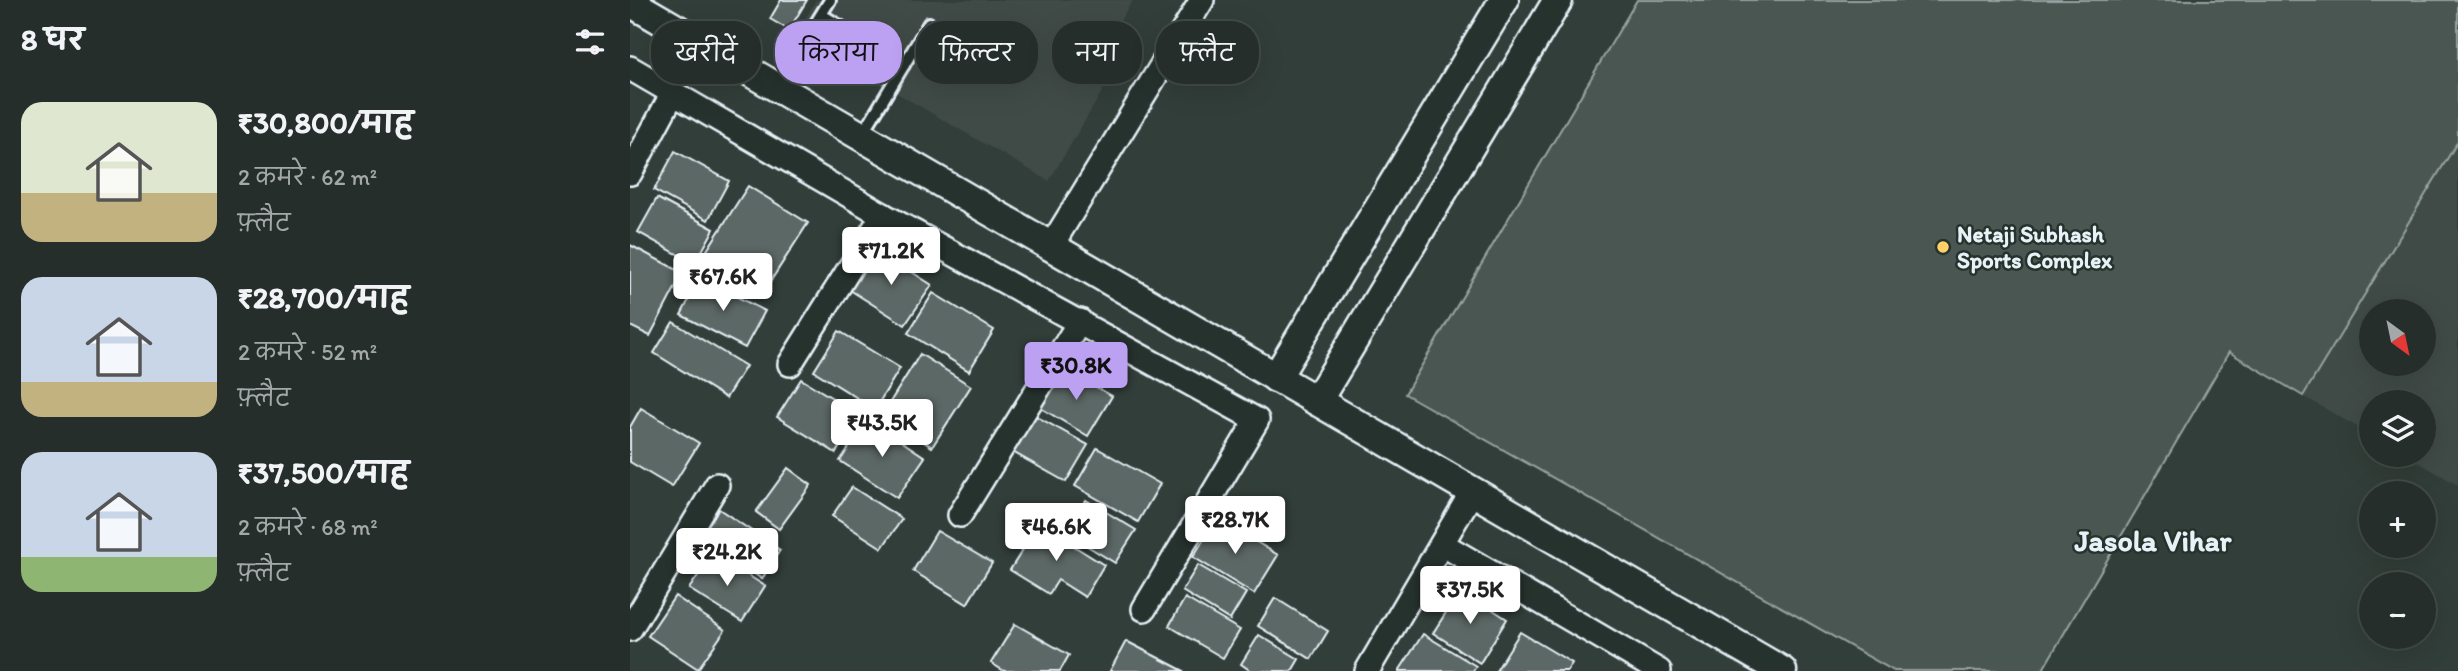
<!DOCTYPE html>
<html lang="hi">
<head>
<meta charset="utf-8">
<style>
	:root { --surface:#262e2b; --page:#323a37; --text:#f1f3f6; --muted:#a4a8a9; --line:#424a47; --accent:#bca0f2 }
	body { margin:0; font-family:Itim,"Playpen Sans Deva",sans-serif; background:var(--page); color:var(--text); height:100vh; display:flex; flex-direction:column; font-size:26px; white-space:nowrap }
	* { box-sizing:border-box; margin:0 }
	p { font-size:23px; color:var(--muted) }
	.icon { flex:none; width:38px; height:38px; fill:none; stroke:currentColor; stroke-width:2; stroke-linecap:round; stroke-linejoin:round }
	.map { position:relative; flex:1; overflow:hidden }
	.details { display:flex; flex-direction:column; background:var(--surface); width:630px }
	.details>* { flex:none }
	.banner { position:absolute; left:21px; top:21px; width:665px; height:63px; display:flex; gap:14px }
	.needle { width:46px; rotate:147deg }
	.controls { position:absolute; left:1729px; top:299px; display:grid; gap:14px }
	.controls a { display:grid; place-items:center; width:77px; height:77px; border-radius:50%; background:var(--surface); box-shadow:0 7px 28px #0002,0 0 0 2px var(--line); font-size:35px }
	.price { position:absolute; translate:-50% -60px; padding:0 16px; border-radius:7px; background:#fff; color:#222; font-size:23px; line-height:46px; filter:drop-shadow(0 2px 4px #0008) }
	.price::after { content:''; position:absolute; left:50%; top:42px; width:21px; height:16px; margin-left:-10px; background:inherit; clip-path:polygon(0 0,100% 0,50% 100%) }
	.price.selected { background:var(--accent); color:#111 }
	ul { padding:0; list-style:none }
	li { display:flex; align-items:center; gap:21px; height:175px; padding:0 21px }
	li span { display:grid; place-items:center; flex:none; width:196px; height:140px; border-radius:21px; color:#555 }
	li>.icon { margin-inline-start:auto }
	span .icon { width:84px; height:84px; fill:#fffc; stroke-width:1 }
	li b { font-size:30px }
	h2 { display:flex; justify-content:space-between; align-items:center; height:84px; padding:0 21px; font-size:30px }
	.chip { padding:0 24px; border-radius:28px; background:var(--surface); box-shadow:0 7px 28px #0002,0 0 0 2px var(--line); font-size:24px; line-height:63px }
	.chip.selected { background:var(--accent); color:#111 }
	main { display:flex; flex:1; min-height:0 }
	.map>svg:first-child { display:block }
	.built { fill:#3f4b46; fill-rule:evenodd }
	.green { fill:#495651; stroke:#98a4a4; stroke-width:2 }
	.building { fill:#5c6865; stroke:#e8f1f8; stroke-width:2 }
	.lines { fill:none; stroke-linecap:round; stroke-linejoin:round }
	.service-casing { stroke:#e8f1f8; stroke-width:16 }
	.minor-casing { stroke:#e8f1f8; stroke-width:28 }
	.tertiary-casing { stroke:#e8f1f8; stroke-width:33 }
	.service { stroke:#26332d; stroke-width:10 }
	.minor { stroke:#26332d; stroke-width:23 }
	.tertiary { stroke:#26332d; stroke-width:28 }
	.poi-dot { fill:#ffd166; stroke:#26332d; stroke-width:2.5 }
	.labels { text-anchor:middle; dominant-baseline:central; stroke-width:5; stroke-linejoin:round; paint-order:stroke }
	.poi-label { font-size:23px; font-weight:bold; fill:#e8f1f8; stroke:#26332d; text-anchor:start }
	.district-label { font-size:30px; font-weight:bold; fill:#e8f1f8; stroke:#26332d }
</style>
</head>
<body>
<main>
<section class="details">
<h2>8 घर<svg class="icon" aria-label="filters" viewBox="0 0 24 24"><path d="M4 7h16M4 17h16"/><circle cx="9" cy="7" r="2"/><circle cx="15" cy="17" r="2"/></svg></h2>
<ul>
<li><span style="background:linear-gradient(#dfe7d0 65%,#c2b280 0)"><svg class="icon" aria-label="home" viewBox="0 0 24 24"><path d="M3 11l9-7 9 7M6 9v11h12V9"/></svg></span><div><b>₹30,800/माह</b><p>2 कमरे · 62 m²</p><p>फ़्लैट</p></div></li>
<li><span style="background:linear-gradient(#c9d6e8 75%,#c2b280 0)"><svg class="icon" aria-label="home" viewBox="0 0 24 24"><path d="M3 11l9-7 9 7M6 9v11h12V9"/></svg></span><div><b>₹28,700/माह</b><p>2 कमरे · 52 m²</p><p>फ़्लैट</p></div></li>
<li><span style="background:linear-gradient(#c9d6e8 75%,#8fb573 0)"><svg class="icon" aria-label="home" viewBox="0 0 24 24"><path d="M3 11l9-7 9 7M6 9v11h12V9"/></svg></span><div><b>₹37,500/माह</b><p>2 कमरे · 68 m²</p><p>फ़्लैट</p></div></li>
</ul>
</section>
<div class="map">
<svg width="1828" height="671" viewBox="0 0 1828 671">
	<rect width="100%" height="100%" fill="#323e39"/>
	<filter id="ink" filterUnits="userSpaceOnUse"><feTurbulence type="fractalNoise" baseFrequency=".0143" numOctaves="2"/><feDisplacementMap in="SourceGraphic" scale="14" xChannelSelector="R" yChannelSelector="G"/><feConvolveMatrix kernelMatrix="1 2 1 2 8 2 1 2 1" color-interpolation-filters="sRGB"/></filter>
	<g filter="url(#ink)">
		<g class="built">
			<path d="M186,0H503L486,27L504,38L419,181L166,35Z"/>
			<path d="M1828,141V485L1776,455H1794V402H1741V435L1673,396ZM1741,312H1794V364H1741Z"/>
		</g>
		<path class="green" d="M1007,0H1828V141L1673,396L1599,352L1412,671H1264L775,394Z"/>
		<g class="building">
			<path d="M151,0H177L159,30L140,19Z"/>
			<path d="M45,151L99,181L78,220L24,190Z"/>
			<path d="M118,186L178,223L131,296L72,258Z"/>
			<path d="M27,198L84,229L65,264L8,232Z"/>
			<path d="M0,245L53,273L20,336L0,326Z"/>
			<path d="M246,249L302,285L275,325L220,290Z"/>
			<path d="M70,278L135,311L115,348L51,315Z"/>
			<path d="M303,293L364,330L339,371L278,333Z"/>
			<path d="M43,322L116,366L96,398L24,353Z"/>
			<path d="M209,331L270,368L245,409L184,371Z"/>
			<path d="M290,354L341,386L302,447L252,415Z"/>
			<path d="M433,368L482,396L458,436L409,407Z"/>
			<path d="M171,379L229,414L206,453L147,417Z"/>
			<path d="M11,408L69,443L42,487L0,462V427Z"/>
			<path d="M402,414L458,445L436,482L381,451Z"/>
			<path d="M238,419L295,457L267,498L210,461Z"/>
			<path d="M467,448L530,484L508,522L445,486Z"/>
			<path d="M158,468L181,485L149,529L126,512Z"/>
			<path d="M222,487L272,519L252,548L202,516Z"/>
			<path d="M456,500L506,530L485,563L436,533Z"/>
			<path d="M89,509L150,550L132,579L70,537Z"/>
			<path d="M587,518L648,555L624,594L563,557Z"/>
			<path d="M409,524L474,565L455,597L428,580L419,594L380,570Z"/>
			<path d="M307,531L362,563L337,604L283,571Z"/>
			<path d="M83,553L135,586L112,622L59,589Z"/>
			<path d="M568,565L616,593L600,620L552,591Z"/>
			<path d="M831,589L877,619L850,663L803,633Z"/>
			<path d="M45,596L95,630L68,669L18,636Z"/>
			<path d="M555,598L610,630L593,658L539,626Z"/>
			<path d="M645,598L698,631L681,659L628,626Z"/>
			<path d="M385,624L439,655L430,671H374L361,663Z"/>
			<path d="M890,632L942,663L937,671H866Z"/>
			<path d="M793,634L846,666L843,671H769Z"/>
			<path d="M629,635L669,659L662,671H621L611,664Z"/>
			<path d="M496,641L554,671H480Z"/>
		</g>
		<g class="lines">
			<g class="service-casing">
				<g id="service">
					<path d="M192,15L274,65"/>
					<path d="M147,86L200,0"/>
					<path d="M232,135L299,23"/>
				</g>
			</g>
			<g class="minor-casing">
				<g id="minor">
					<path d="M0,68L253,215L627,420L514,609"/>
					<path d="M0,173L43,93"/>
					<path d="M421,246L572,0"/>
					<path d="M160,364L253,215"/>
					<path d="M330,515L450,321"/>
					<path d="M812,544L1029,671"/>
					<path d="M0,629L87,485"/>
					<path d="M737,671L842,492"/>
				</g>
			</g>
			<g class="tertiary-casing">
				<g id="tertiary">
					<path d="M0,2L1152,671"/>
					<path d="M646,378L874,0"/>
					<path d="M687,401L928,0"/>
				</g>
			</g>
			<use href="#service" class="service"/>
			<use href="#minor" class="minor"/>
			<use href="#tertiary" class="tertiary"/>
		</g>
	</g>
	<circle class="poi-dot" cx="1313" cy="247" r="7"/>
	<g class="labels">
		<g class="poi-label">
			<text x="1327" y="234">Netaji Subhash<tspan x="1327" dy="26">Sports Complex</tspan></text>
		</g>
		<g class="district-label">
			<text x="1523" y="540">Jasola Vihar</text>
		</g>
	</g>
</svg>
<div class="controls">
<a><svg class="needle" viewBox="-14 -14 28 28"><path d="M0-13l5 13h-10z" fill="#e53935"/><path d="M0 13l5-13h-10z" fill="#a4a8a9"/></svg></a>
<a><svg class="icon" aria-label="layers" viewBox="0 0 24 24"><path d="M12 4l9 5-9 5-9-5zM3 14l9 5 9-5"/></svg></a>
<a>+</a>
<a>−</a>
</div>
<b class="price" style="left:261px;top:287px">₹71.2K</b>
<b class="price" style="left:93px;top:313px">₹67.6K</b>
<b class="price selected" style="left:446px;top:402px">₹30.8K</b>
<b class="price" style="left:252px;top:459px">₹43.5K</b>
<b class="price" style="left:605px;top:556px">₹28.7K</b>
<b class="price" style="left:426px;top:563px">₹46.6K</b>
<b class="price" style="left:97px;top:588px">₹24.2K</b>
<b class="price" style="left:840px;top:626px">₹37.5K</b>
<div class="banner">
<a class="chip">खरीदें</a>
<a class="chip selected">किराया</a>
<a class="chip">फ़िल्टर</a>
<a class="chip">नया</a>
<a class="chip">फ़्लैट</a>
</div>
</div>
</main>
</body>
</html>
